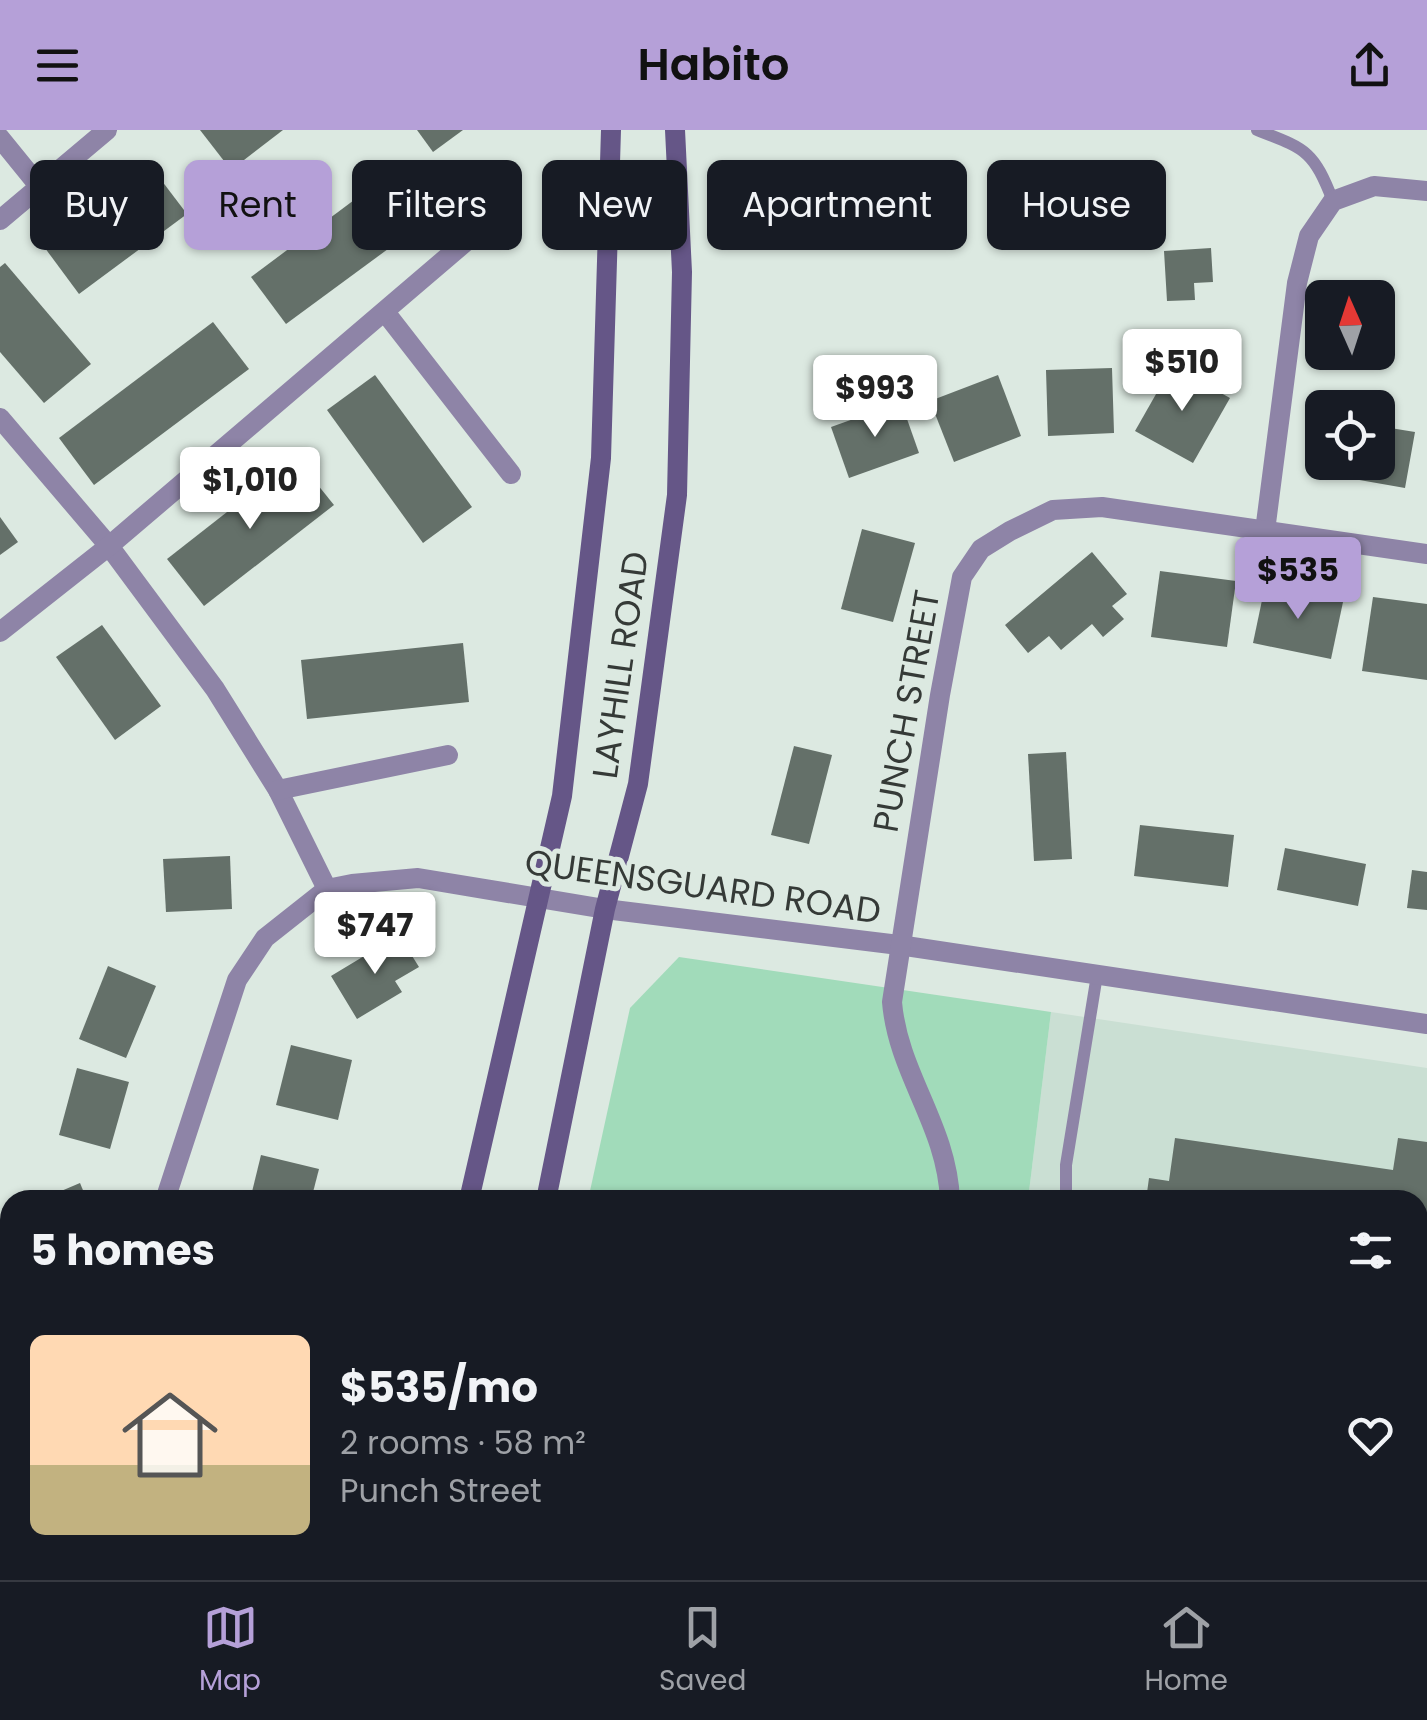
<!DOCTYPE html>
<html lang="en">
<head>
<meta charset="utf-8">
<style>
	:root { --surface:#171b24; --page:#242831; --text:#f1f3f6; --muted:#9ea1a6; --line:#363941; --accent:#b5a0d8 }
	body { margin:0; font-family:Poppins,sans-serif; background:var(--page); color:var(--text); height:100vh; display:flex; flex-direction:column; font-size:38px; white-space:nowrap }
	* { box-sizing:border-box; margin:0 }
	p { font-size:32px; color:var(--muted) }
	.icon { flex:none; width:55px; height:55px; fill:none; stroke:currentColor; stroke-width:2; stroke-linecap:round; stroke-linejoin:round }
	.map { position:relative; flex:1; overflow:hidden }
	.sheet { position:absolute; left:0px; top:1060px; width:1428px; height:390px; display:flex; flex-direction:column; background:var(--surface); border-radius:30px 30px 0 0; box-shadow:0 2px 8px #0004 }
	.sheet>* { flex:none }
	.hud { position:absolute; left:30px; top:30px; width:1368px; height:90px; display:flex; gap:20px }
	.needle { width:65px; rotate:357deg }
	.buttons { position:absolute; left:1305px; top:150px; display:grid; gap:20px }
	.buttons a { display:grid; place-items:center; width:90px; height:90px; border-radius:15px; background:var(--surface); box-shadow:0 2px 8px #0004; font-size:50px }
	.price { position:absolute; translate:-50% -85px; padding:0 22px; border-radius:10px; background:#fff; color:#222; font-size:32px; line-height:65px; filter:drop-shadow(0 2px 5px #0008) }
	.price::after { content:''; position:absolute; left:50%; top:60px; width:30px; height:22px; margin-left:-15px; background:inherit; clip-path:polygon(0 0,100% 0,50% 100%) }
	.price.current { background:var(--accent); color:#111 }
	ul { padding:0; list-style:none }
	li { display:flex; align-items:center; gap:30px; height:250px; padding:0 30px }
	li span { display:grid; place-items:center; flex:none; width:280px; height:200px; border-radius:15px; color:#555 }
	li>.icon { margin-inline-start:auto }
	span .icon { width:120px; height:120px; fill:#fffc; stroke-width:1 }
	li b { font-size:42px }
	h2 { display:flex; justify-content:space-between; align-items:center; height:120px; padding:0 30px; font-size:42px }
	.tag { padding:0 35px; border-radius:15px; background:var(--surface); box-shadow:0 2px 8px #0004; font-size:35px; line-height:90px }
	.tag.current { background:var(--accent); color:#111 }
	header { display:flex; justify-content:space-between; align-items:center; height:130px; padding:0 30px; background:var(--accent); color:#111; font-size:45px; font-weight:600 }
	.tab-bar { display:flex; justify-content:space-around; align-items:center; height:140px; border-top:2px solid var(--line); background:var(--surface); font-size:28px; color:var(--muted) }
	.tab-bar a { display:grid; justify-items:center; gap:5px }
	.tab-bar .current { color:var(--accent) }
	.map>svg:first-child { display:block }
	.built { fill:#cadfd3 }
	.green { fill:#a1dbba }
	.building { fill:#647069 }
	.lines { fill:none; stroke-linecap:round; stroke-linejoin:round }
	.path { stroke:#8f9892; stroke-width:5; stroke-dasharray:5 8; stroke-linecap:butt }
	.lane { stroke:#8e84a7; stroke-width:12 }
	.street { stroke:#8e84a7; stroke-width:20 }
	.secondary { stroke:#655687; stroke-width:20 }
	.labels { text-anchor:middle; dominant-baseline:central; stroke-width:10; stroke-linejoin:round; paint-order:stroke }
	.street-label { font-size:35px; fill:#353a37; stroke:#dce9e1 }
</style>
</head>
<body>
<header><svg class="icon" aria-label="menu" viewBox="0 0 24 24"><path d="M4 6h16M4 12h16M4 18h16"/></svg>Habito<svg class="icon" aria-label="share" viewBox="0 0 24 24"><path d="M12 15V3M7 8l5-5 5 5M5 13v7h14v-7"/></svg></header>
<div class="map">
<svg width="1427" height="1450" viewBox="0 0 1427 1450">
	<rect width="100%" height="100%" fill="#dce9e1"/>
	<path class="built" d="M1051,882L1427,938V1450H1115L1114,1440H1418V1070H1028Z"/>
	<g class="green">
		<path d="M679,827L1051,882L1028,1070H588L630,878Z"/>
		<path d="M1418,1183L1427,1184V1261L1418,1260Z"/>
		<path d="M1418,1268L1427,1269V1346L1418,1345Z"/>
		<path d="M1418,1347L1427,1348V1425L1418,1424Z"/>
		<path d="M786,1440H1101L1102,1450H783Z"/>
	</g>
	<g class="building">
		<path d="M200,0H283L231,40Z"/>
		<path d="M417,0H463L433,22Z"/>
		<path d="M405,32L441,80L286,194L251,147Z"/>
		<path d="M149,34L187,84L79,164L42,114Z"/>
		<path d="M1211,118L1213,152L1194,153L1195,170L1167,171L1164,121Z"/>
		<path d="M5,133L91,234L44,273L0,222V137Z"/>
		<path d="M213,192L249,239L94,355L59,308Z"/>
		<path d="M1172,236L1230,268L1193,333L1135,301Z"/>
		<path d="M1112,238L1114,303L1048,306L1046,240Z"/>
		<path d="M375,245L472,377L423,413L327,280Z"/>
		<path d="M998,245L1021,306L954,332L930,271Z"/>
		<path d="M901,272L919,323L849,348L831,297Z"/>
		<path d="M1378,296L1415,302L1405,358L1331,345L1333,332H1378Z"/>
		<path d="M296,328L334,375L204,476L167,429Z"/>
		<path d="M0,387L18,412L0,425Z"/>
		<path d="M862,399L915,413L893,492L841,479Z"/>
		<path d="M1092,422L1127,464L1112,476L1124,489L1103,507L1092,494L1061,520L1049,506L1028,523L1005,495Z"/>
		<path d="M1160,441L1236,451L1227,517L1151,507Z"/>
		<path d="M1265,456L1343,472L1331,529L1253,513Z"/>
		<path d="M1373,467L1427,474V550L1362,541Z"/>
		<path d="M102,495L161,576L115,610L56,527Z"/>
		<path d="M463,513L469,572L307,589L301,530Z"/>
		<path d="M794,616L832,625L809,714L771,705Z"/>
		<path d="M1066,622L1072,729L1034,731L1028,624Z"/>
		<path d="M1140,695L1234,705L1228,757L1134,746Z"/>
		<path d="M1285,718L1366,734L1358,776L1277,760Z"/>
		<path d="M230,726L232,779L166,782L163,729Z"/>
		<path d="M1412,740L1427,742V780L1407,778Z"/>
		<path d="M399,805L419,837L395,851L402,862L357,889L331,846Z"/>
		<path d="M108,836L156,856L126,928L79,909Z"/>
		<path d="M291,915L352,930L338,990L276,975Z"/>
		<path d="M77,938L129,952L110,1019L59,1005Z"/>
		<path d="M1175,1008L1393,1040L1398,1008L1427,1012V1161L1418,1160V1070H1146L1149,1048L1169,1051Z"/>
		<path d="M261,1025L319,1039L311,1070H250Z"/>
		<path d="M80,1053L87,1070H40Z"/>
		<path d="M581,1440H794L792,1450H578Z"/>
	</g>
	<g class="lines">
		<path class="path" d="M1144,1440L1145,1450"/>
		<g class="lane">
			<path d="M1257,0C1306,19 1313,20 1333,71"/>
			<path d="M1066,1070V1035L1097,845"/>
			<path d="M1192,1450L1193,1440"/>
			<path d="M1271,1450L1273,1440"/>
			<path d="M1338,1450L1339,1440"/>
		</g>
		<g class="street">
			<path d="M0,8L39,56"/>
			<path d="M0,90L107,0"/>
			<path d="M385,182L511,344"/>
			<path d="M0,288L109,416L215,559L278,660L327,759"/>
			<path d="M1265,401L1297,153L1309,106L1333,71L1374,56L1427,61"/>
			<path d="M0,502L109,416L477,102"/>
			<path d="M278,660L448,625"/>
			<path d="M165,1070L237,850L265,808L327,759L352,754L418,748L605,779L899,815L1427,894"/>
			<path d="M950,1070C947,995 898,944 892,872L940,565L962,447L981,419L1010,401L1053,380L1102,377L1427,424"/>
			<path d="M0,1200L10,1201"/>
		</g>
		<g class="secondary">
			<path d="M469,1070L562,666L601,328L611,0"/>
			<path d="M546,1070L605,779L638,654L677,365L682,142L675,0"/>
			<path d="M381,1450L383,1440"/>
			<path d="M456,1450L458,1440"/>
		</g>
	</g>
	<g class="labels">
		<g class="street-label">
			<text transform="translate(620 535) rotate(-82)">LAYHILL ROAD</text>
			<text transform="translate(906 581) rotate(-80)">PUNCH STREET</text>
			<text transform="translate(703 756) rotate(8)">QUEENSGUARD ROAD</text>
		</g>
	</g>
</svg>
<div class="buttons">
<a><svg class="needle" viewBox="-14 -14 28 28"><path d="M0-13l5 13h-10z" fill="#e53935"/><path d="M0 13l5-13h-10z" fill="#9ea1a6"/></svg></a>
<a><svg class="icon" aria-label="locate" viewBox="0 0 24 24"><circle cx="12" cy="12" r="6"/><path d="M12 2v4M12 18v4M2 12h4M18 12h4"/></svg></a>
</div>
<b class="price" style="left:1182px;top:284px">$510</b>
<b class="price" style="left:875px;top:310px">$993</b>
<b class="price" style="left:250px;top:402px">$1,010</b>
<b class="price current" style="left:1298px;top:492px">$535</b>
<b class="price" style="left:375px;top:847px">$747</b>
<div class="hud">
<a class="tag">Buy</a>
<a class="tag current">Rent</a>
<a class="tag">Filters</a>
<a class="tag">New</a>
<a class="tag">Apartment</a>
<a class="tag">House</a>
</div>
<section class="sheet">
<h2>5 homes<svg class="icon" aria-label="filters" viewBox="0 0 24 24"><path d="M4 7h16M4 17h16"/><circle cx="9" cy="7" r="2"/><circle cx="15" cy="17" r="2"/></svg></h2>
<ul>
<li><span style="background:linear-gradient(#ffd9b3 65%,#c2b280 0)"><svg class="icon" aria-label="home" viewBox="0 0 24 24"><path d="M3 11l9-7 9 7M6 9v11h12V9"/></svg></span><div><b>$535/mo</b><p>2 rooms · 58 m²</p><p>Punch Street</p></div><svg class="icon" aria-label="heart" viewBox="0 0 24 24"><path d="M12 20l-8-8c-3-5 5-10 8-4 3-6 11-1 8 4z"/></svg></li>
</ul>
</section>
</div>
<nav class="tab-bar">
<a class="current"><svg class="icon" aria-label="map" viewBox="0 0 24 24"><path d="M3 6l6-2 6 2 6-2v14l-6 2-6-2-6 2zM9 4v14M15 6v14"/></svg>Map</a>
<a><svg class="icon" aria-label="saved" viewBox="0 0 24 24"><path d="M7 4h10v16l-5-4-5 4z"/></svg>Saved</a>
<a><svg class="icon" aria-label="home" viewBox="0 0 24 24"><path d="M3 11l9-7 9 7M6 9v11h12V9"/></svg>Home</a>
</nav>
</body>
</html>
